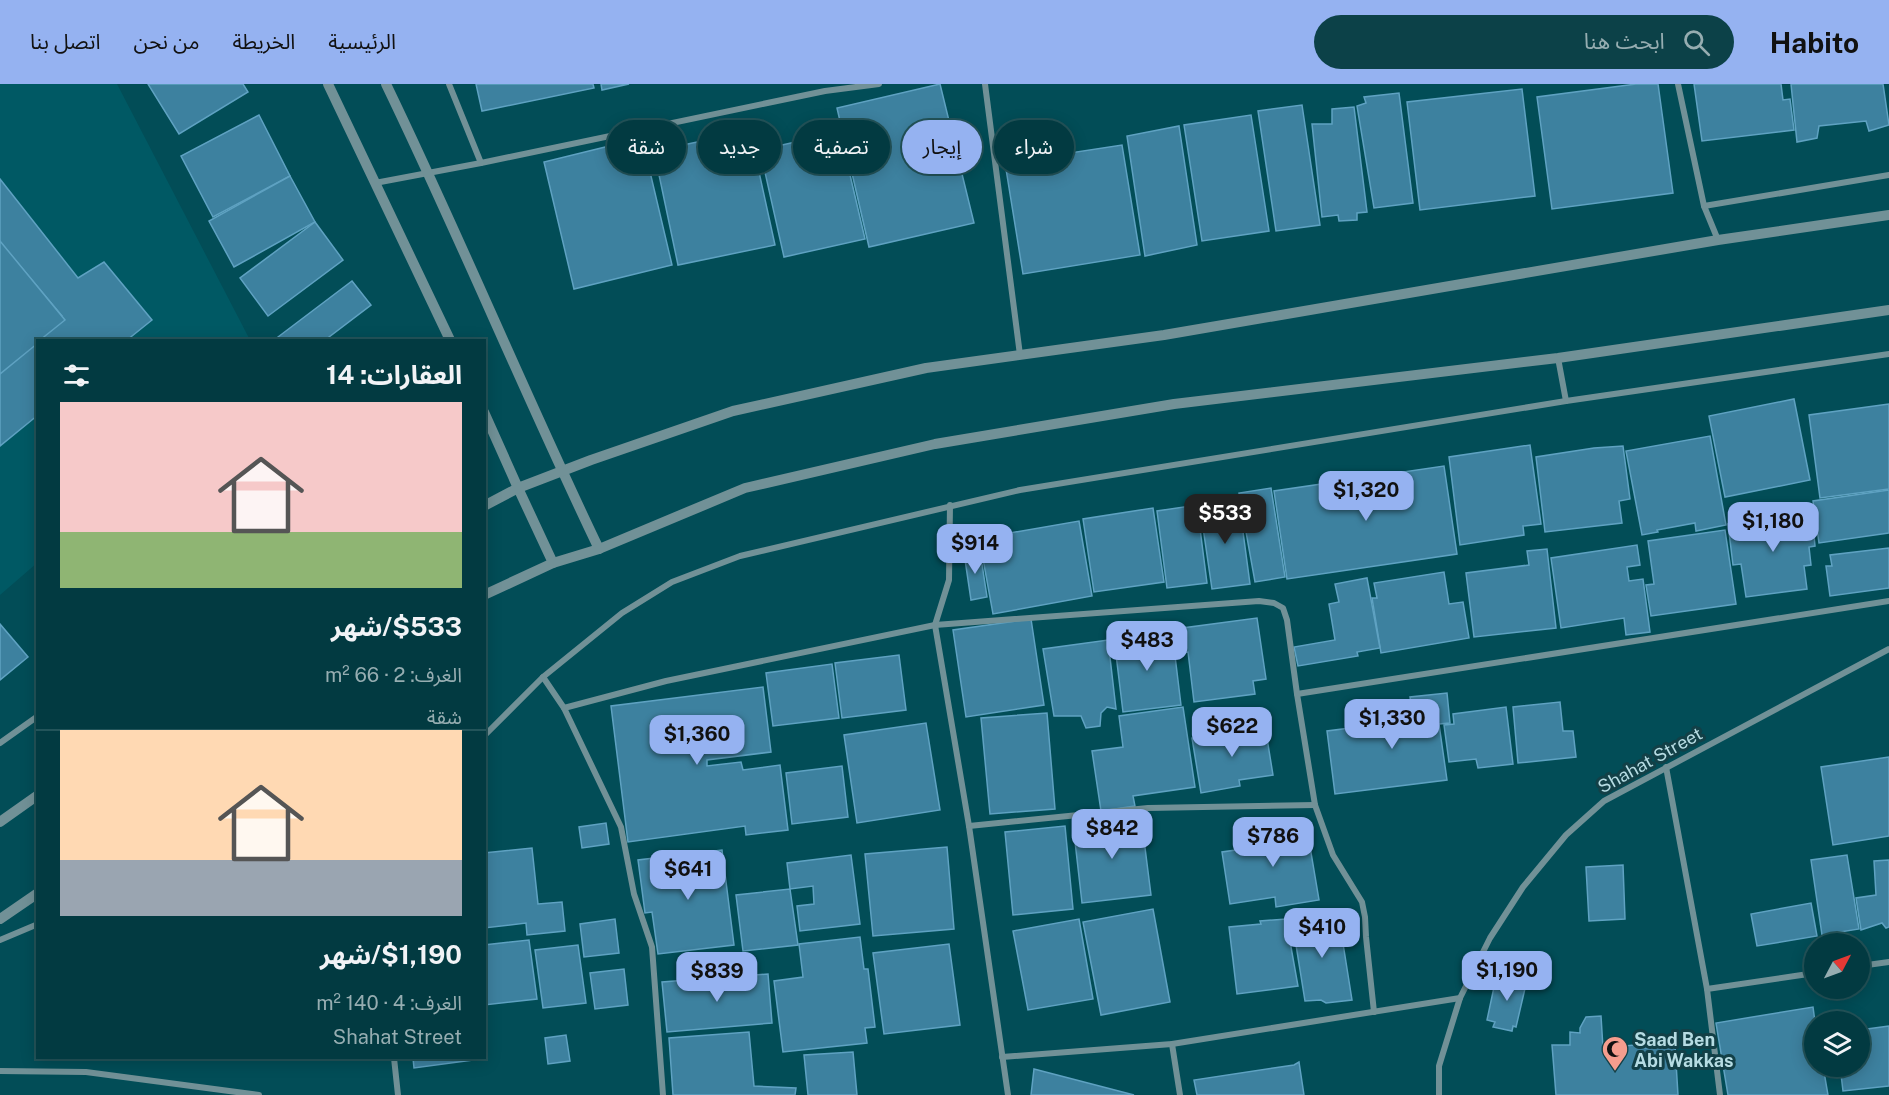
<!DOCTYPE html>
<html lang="ar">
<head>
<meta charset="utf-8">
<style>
	:root { --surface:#023a41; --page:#0c4148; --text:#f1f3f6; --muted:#96adb1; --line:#23545a; --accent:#95b2f1 }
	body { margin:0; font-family:"Public Sans","Noto Sans Arabic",sans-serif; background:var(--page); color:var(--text); direction:rtl; height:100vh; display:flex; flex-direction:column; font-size:22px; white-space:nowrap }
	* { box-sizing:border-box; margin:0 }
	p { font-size:20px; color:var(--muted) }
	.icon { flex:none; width:33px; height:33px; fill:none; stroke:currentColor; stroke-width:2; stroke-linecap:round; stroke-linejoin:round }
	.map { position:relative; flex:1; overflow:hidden; direction:ltr }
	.panel { position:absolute; left:36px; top:255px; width:450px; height:720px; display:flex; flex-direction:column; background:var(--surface); border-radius:0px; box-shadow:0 3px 15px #0003,0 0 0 2px var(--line); direction:rtl }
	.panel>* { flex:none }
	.guide { position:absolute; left:504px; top:36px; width:570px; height:54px; direction:rtl; display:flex; gap:12px }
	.needle { width:39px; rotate:49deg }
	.tools { position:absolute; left:1804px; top:849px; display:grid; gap:12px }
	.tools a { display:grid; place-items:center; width:66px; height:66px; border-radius:50%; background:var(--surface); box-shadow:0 3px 15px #0003,0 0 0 2px var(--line); font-size:30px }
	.price { position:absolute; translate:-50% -51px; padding:0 14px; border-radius:12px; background:var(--accent); color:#111; font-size:20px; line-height:39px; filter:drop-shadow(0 2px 3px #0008) }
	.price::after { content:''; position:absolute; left:50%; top:36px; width:18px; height:14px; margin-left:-9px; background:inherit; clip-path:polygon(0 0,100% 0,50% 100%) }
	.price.on { background:#222; color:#fff }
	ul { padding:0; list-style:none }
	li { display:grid; align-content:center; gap:12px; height:318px; padding:0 24px }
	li+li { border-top:2px solid var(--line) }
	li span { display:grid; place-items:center; height:186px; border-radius:0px; color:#555 }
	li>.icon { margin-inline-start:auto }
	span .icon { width:108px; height:108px; fill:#fffc; stroke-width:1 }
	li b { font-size:26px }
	h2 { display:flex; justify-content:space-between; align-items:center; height:72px; padding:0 24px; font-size:26px }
	.pill { padding:0 21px; border-radius:27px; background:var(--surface); box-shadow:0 3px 15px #0003,0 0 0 2px var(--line); font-size:21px; line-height:54px }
	.pill.on { background:var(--accent); color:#111 }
	header { display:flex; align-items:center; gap:36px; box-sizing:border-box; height:84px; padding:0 30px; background:var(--accent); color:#111 }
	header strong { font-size:28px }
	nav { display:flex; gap:33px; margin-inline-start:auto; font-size:21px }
	.search { width:420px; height:54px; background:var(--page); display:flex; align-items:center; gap:15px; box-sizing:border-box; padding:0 21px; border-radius:33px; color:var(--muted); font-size:22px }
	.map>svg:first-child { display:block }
	.built { fill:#005964 }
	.building { fill:#3d819f; stroke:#5fa2c2; stroke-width:1.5 }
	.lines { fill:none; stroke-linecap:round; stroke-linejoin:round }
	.minor { stroke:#719197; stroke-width:6 }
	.tertiary { stroke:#719197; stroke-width:10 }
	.labels { text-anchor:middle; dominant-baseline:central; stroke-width:6; stroke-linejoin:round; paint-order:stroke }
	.street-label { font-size:18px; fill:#b6dce3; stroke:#134047 }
	.poi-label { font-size:18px; font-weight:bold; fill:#b6dce3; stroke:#134047; text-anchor:start }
</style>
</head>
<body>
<header>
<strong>Habito</strong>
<div class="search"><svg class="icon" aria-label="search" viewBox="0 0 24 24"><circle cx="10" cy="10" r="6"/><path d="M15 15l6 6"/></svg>ابحث هنا</div>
<nav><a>الرئيسية</a><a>الخريطة</a><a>من نحن</a><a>اتصل بنا</a></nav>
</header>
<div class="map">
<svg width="1889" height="1011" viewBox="0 0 1889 1011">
	<rect width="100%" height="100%" fill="#024d57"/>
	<path class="built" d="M0,0H117L250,256H38L37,479L0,511Z"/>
	<g class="building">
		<path d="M148,0H243L248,8L179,50Z"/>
		<path d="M476,0H593L594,4L482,27Z"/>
		<path d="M601,0H629L602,6Z"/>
		<path d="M940,0L974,139L869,163L837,24Z"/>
		<path d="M1636,0H1658L1673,109L1552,125L1537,13Z"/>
		<path d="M1694,0H1781L1783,16L1790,15L1794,46L1702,57Z"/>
		<path d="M1791,0H1883L1889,41L1869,47L1866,37L1819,42L1817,54L1797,58Z"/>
		<path d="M1522,5L1535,112L1420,126L1407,18Z"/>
		<path d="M1399,9L1413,119L1374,124L1357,22L1366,19L1364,13Z"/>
		<path d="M1302,21L1320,141L1276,147L1258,27Z"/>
		<path d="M1354,23L1367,128L1357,129V136L1339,137L1338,131L1322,133L1312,40H1332V25Z"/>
		<path d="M259,31L290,92L213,133L181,72Z"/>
		<path d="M1251,31L1269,147L1202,157L1184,41Z"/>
		<path d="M1179,42L1197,161L1145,172L1127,52Z"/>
		<path d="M750,47L775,161L678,181L654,67Z"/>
		<path d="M840,48L865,155L784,173L760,66Z"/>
		<path d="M642,54L672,181L574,205L544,78Z"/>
		<path d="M1122,61L1140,171L1023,190L1005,79Z"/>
		<path d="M290,92L315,138L234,183L209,137Z"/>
		<path d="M0,95L78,194L104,178L152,236L127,256H38V331L0,362V288L62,232L0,158Z"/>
		<path d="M315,138L343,176L268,232L240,194Z"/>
		<path d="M0,157L65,236L40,256H38V259L0,290Z"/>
		<path d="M352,197L371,221L325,256H281L278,253Z"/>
		<path d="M1794,315L1810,396L1725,413L1709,332Z"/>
		<path d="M1889,320V405L1820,414L1809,331Z"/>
		<path d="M1710,352L1726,441L1696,447L1695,439L1657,446L1658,448L1642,451L1626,367Z"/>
		<path d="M1530,361L1541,440L1523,442L1524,451L1460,461L1449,373Z"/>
		<path d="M1623,362L1630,415L1619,417L1622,439L1545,448L1536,373L1594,364Z"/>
		<path d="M1444,382L1457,470L1287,495L1274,407Z"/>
		<path d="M1271,404L1285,493L1255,498L1239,409Z"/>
		<path d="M1889,406V449L1819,459L1813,417Z"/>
		<path d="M1239,418L1250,500L1212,505L1200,423Z"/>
		<path d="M1197,421L1207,499L1167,504L1157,427Z"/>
		<path d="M1153,424L1164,498L1094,508L1083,435Z"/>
		<path d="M1812,430L1815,462L1809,463L1811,481L1804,482L1807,505L1746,513L1741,480L1733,481L1728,440Z"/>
		<path d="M1079,437L1092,512L993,530L981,464L988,463L987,453Z"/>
		<path d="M1725,446L1736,520L1651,532L1646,501L1654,500L1648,457Z"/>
		<path d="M1637,461L1640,481L1627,483L1629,497L1643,495L1650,548L1626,551L1624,534L1561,544L1551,474Z"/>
		<path d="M1889,464V504L1830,512L1826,482H1832L1830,471Z"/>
		<path d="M1547,465L1556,544L1474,553L1466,489L1529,481L1527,467Z"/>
		<path d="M980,467L987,513L971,516L964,469Z"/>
		<path d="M1444,488L1449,520L1463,518L1469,554L1381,569L1372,514H1377L1374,499Z"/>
		<path d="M1367,494L1380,564L1357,568L1358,572L1298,582L1294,563L1335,556L1329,520L1339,518L1335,500Z"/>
		<path d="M1257,534L1266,595L1253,597L1255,610L1194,618L1188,568L1178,569L1175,545Z"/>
		<path d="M1031,535L1044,621L966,633L953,546Z"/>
		<path d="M0,540L28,573L0,596Z"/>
		<path d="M1172,547L1181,621L1123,628L1114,554Z"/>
		<path d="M1108,556L1116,625L1107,623L1101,629L1100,642L1086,644L1081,632H1054L1043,565Z"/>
		<path d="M899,571L906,626L842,634L835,579Z"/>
		<path d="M832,580L839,634L773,642L766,589Z"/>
		<path d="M763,603L771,668L707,676V682L741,678L743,686L780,681L788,746L746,751L745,742L628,758L611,622Z"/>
		<path d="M1447,609L1450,639L1439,640L1447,696L1335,710L1327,647L1413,636L1410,613Z"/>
		<path d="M1560,618L1563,647H1573L1576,673L1518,679L1513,623Z"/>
		<path d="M1183,623L1195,703L1133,712L1135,722L1101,727L1092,667L1123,663L1119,632Z"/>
		<path d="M1506,623L1513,680L1478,684L1476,675L1449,678L1444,641L1454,640L1453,630Z"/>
		<path d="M1047,629L1055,725L990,730L981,634Z"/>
		<path d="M926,639L940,726L857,739L844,651Z"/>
		<path d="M1265,642L1273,691L1239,696L1240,702L1201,709L1192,654Z"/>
		<path d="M1889,673V752L1833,761L1821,683Z"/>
		<path d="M842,682L848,733L792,740L786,689Z"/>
		<path d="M1141,732L1151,811L1082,819L1073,740Z"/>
		<path d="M606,739L609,760L582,764L579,743Z"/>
		<path d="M1306,739L1319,816L1276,823L1275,813L1230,820L1222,768L1250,764L1247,749Z"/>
		<path d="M1065,742L1073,825L1013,831L1005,748Z"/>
		<path d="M947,763L954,845L873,852L865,770Z"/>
		<path d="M532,764L538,820L562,818L565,847L527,851L526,839L484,844V769Z"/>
		<path d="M722,766L734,861L658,870L652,828L645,829L638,776Z"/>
		<path d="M851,771L860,840L800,847L797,822L814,820L813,802L790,805L787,779Z"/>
		<path d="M1847,771L1859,845L1822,851L1811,776Z"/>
		<path d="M1889,776V843L1886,844L1882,839L1861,846L1856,814L1876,811L1874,777Z"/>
		<path d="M1623,781L1625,835L1589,837L1586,783Z"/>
		<path d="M790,805L798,861L743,867L736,811Z"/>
		<path d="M1811,819L1817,852L1757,862L1751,830Z"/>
		<path d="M1153,825L1170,918L1101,931L1083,838Z"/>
		<path d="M1338,828L1352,916L1326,919L1321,916L1305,917L1292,836Z"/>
		<path d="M615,835L619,869L584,873L580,840Z"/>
		<path d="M1079,835L1093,915L1028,926L1013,847Z"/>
		<path d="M1286,835L1298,902L1237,910L1229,843L1261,840L1260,837Z"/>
		<path d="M860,853L864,885H868L875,943L865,944L867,959L783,968L774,897L803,893L799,860Z"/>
		<path d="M529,856L537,915L484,921V861Z"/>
		<path d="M949,860L960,941L884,950L873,869Z"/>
		<path d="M578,861L586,919L543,924L535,866Z"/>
		<path d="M624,885L628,921L595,925L590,889Z"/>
		<path d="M1497,889L1527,896L1516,943L1513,942L1512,947L1493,943L1495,938L1487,936Z"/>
		<path d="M768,890L772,939L667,948L662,898Z"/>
		<path d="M1813,923L1815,938V982H1823L1828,1011H1728L1716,939Z"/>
		<path d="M1601,932L1603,964L1645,960V964L1675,962L1678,1011H1556L1552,961H1570V948L1580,949V944L1586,933Z"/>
		<path d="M1889,942V1002L1843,1007L1840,982H1860V946Z"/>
		<path d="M749,948L754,1002L796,1004L795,1011H673L669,954Z"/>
		<path d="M566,951L570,977L548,980L545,954Z"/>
		<path d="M853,968L857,1011H808L804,971Z"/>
		<path d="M413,974H480L481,975L414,984Z"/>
		<path d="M1299,978L1304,1011H1197L1194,996L1294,981Z"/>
		<path d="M1034,985L1134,1011H1031Z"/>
	</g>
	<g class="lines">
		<g class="minor">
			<path d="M449,0L481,79"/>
			<path d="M985,0L1020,271"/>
			<path d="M1678,0L1704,122L1718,156"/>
			<path d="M375,99L481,79L825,7L879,0"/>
			<path d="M1704,122L1889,91"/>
			<path d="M1558,274L1566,317"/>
			<path d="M950,421L949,496L935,541L969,742L1008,1011"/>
			<path d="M543,593L564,624L621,743L634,810L652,863L663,1011"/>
			<path d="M1297,610L1889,517"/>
			<path d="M564,624L666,597L935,541L1259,517L1274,519L1283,524L1287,536L1297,610L1315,721L1333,771L1362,818L1365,833L1366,853L1374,928"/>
			<path d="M484,652L543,593L622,529L672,498L740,472L1020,406L1566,317L1889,270"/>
			<path d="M0,659L38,632"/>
			<path d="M1666,683L1707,905L1720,1011"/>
			<path d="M969,742L1148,724L1315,721"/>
			<path d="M0,856L38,840"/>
			<path d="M1860,882L1889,878"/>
			<path d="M1707,905L1815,889"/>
			<path d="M1172,960L1180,1011"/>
			<path d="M1002,973L1172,960L1460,914"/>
			<path d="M394,974L398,1011"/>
			<path d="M0,987L86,988L259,1011"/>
			<path d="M1439,1011V982L1460,914L1490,854L1523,803L1566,751L1604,717L1889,565"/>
		</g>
		<g class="tertiary">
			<path d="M328,0L450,256"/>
			<path d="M386,0C460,153 525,311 599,465"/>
			<path d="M484,328L518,404L553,479"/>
			<path d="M484,422L518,404L591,376L733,327L926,284L1164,251L1718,156L1889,131"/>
			<path d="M484,511L553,479L599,465L745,404L935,360L1174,320L1558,274L1889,226"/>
			<path d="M0,738L38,711"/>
			<path d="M0,835L38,809"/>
		</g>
	</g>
	<defs>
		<g id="mosque-pin" transform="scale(1.35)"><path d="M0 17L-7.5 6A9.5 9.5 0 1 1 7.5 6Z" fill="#f59d8e" stroke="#134047"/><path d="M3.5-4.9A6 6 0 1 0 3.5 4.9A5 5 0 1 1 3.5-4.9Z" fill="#111"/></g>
	</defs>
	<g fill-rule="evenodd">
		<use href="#mosque-pin" x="1615" y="965"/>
	</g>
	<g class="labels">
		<g class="street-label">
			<text transform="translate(1650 676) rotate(-29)">Shahat Street</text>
		</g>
		<g class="poi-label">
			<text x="1634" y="955">Saad Ben<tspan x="1634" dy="21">Abi Wakkas</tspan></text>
		</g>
	</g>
</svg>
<div class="tools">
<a><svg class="needle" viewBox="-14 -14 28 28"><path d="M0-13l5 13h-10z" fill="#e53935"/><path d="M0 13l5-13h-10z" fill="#96adb1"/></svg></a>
<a><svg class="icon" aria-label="layers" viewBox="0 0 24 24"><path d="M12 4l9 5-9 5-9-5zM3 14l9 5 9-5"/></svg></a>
</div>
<b class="price" style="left:1366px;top:438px">$1,320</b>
<b class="price on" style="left:1225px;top:461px">$533</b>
<b class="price" style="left:1773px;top:469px">$1,180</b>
<b class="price" style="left:975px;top:491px">$914</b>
<b class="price" style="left:1147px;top:588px">$483</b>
<b class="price" style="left:1392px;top:666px">$1,330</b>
<b class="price" style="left:1232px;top:674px">$622</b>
<b class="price" style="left:697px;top:682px">$1,360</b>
<b class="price" style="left:1112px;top:776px">$842</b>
<b class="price" style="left:1273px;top:784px">$786</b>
<b class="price" style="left:688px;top:817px">$641</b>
<b class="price" style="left:1322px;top:875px">$410</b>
<b class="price" style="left:1507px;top:918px">$1,190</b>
<b class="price" style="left:717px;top:919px">$839</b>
<div class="guide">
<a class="pill">شراء</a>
<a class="pill on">إيجار</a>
<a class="pill">تصفية</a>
<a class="pill">جديد</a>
<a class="pill">شقة</a>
</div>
<section class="panel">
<h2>العقارات: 14<svg class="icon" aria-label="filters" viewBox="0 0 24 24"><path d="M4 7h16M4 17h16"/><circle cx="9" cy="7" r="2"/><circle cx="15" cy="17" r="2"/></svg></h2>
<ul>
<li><span style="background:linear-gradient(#f6c9c9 70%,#8fb573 0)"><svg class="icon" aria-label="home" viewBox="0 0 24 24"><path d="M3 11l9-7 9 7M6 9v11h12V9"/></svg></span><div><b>$533/شهر</b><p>الغرف: 2 · 66 m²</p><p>شقة</p></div></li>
<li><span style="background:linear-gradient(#ffd9b3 70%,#9aa5b1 0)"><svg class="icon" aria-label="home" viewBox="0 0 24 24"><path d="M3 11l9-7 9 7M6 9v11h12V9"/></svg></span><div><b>$1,190/شهر</b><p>الغرف: 4 · 140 m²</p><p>Shahat Street</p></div></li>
</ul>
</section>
</div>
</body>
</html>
